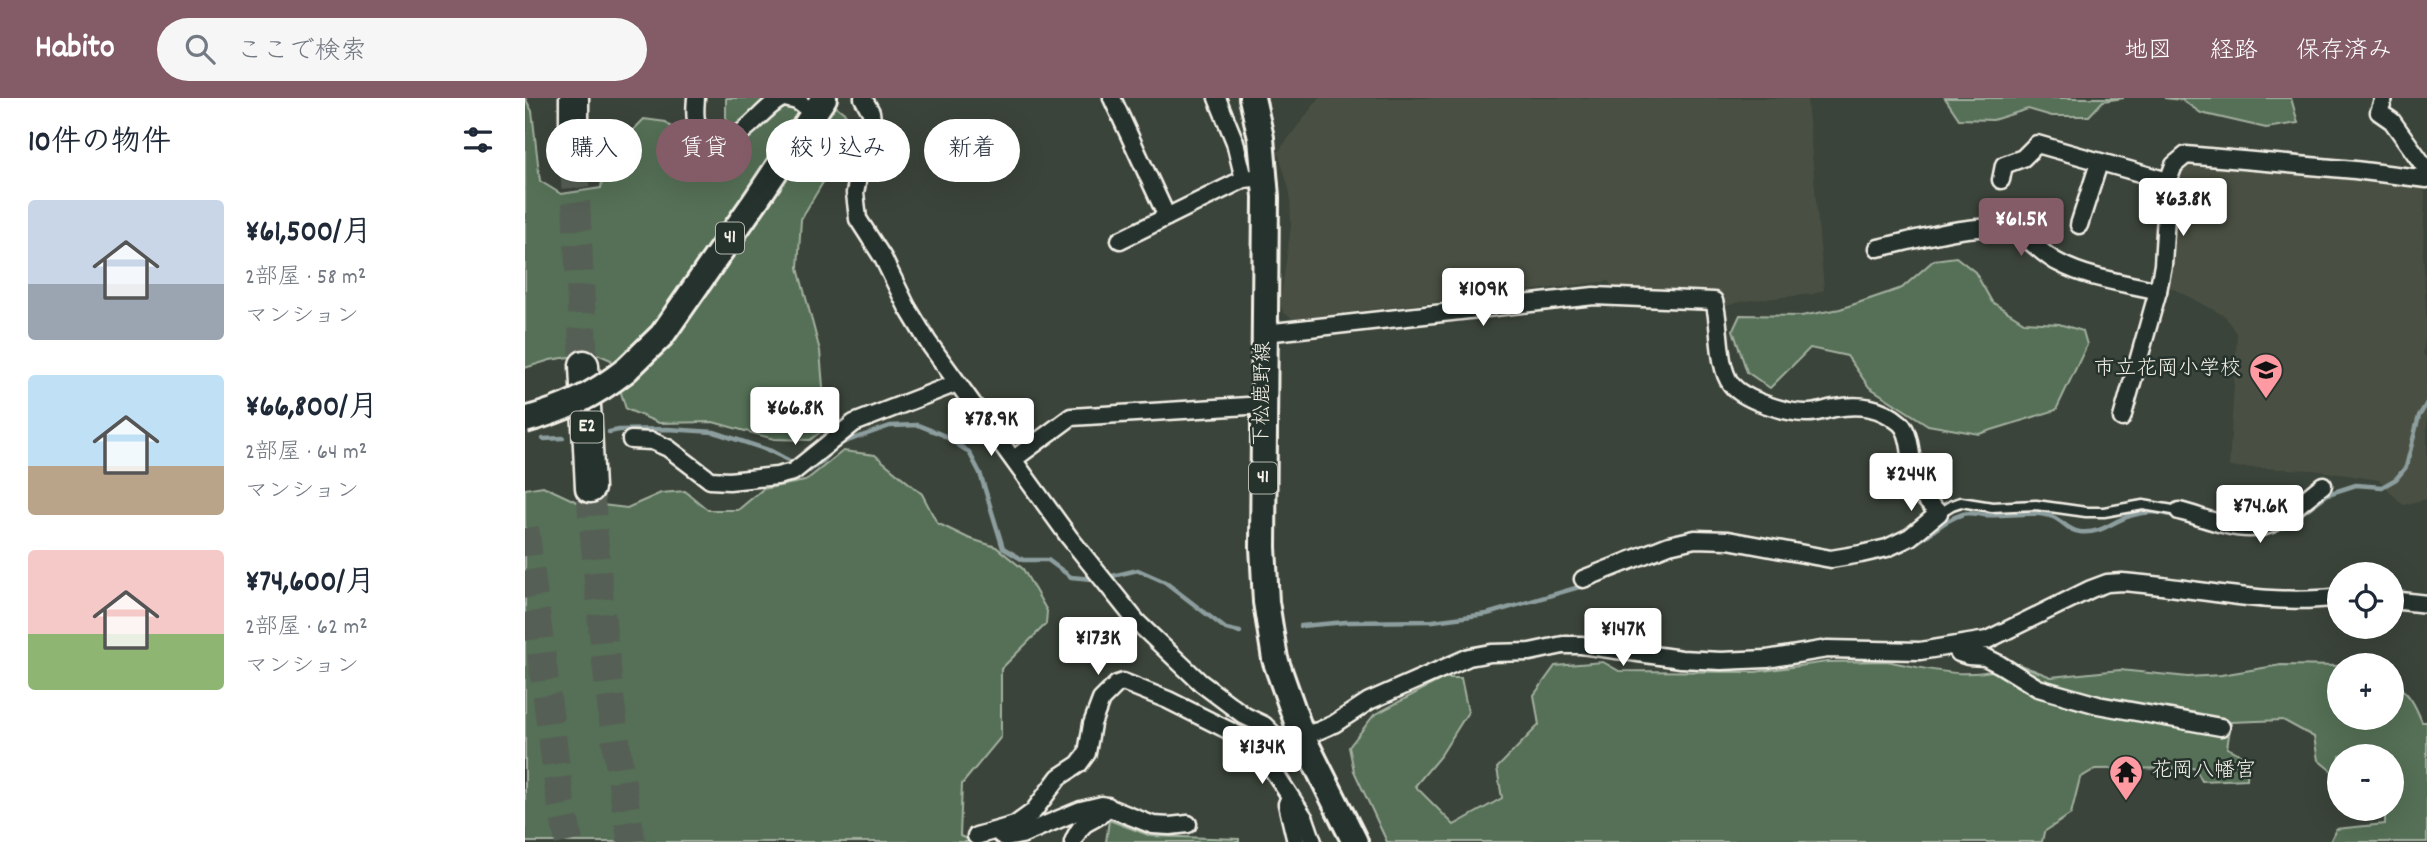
<!DOCTYPE html>
<html lang="ja">
<head>
<meta charset="utf-8">
<style>
	:root { --surface:#fff; --page:#f6f6f7; --text:#1f2937; --muted:#747a83; --accent:#845c67 }
	body { margin:0; font-family:Dekko,"Klee One",sans-serif; background:var(--page); color:var(--text); height:100vh; display:flex; flex-direction:column; font-size:26px; white-space:nowrap }
	* { box-sizing:border-box; margin:0 }
	p { font-size:23px; color:var(--muted) }
	.icon { flex:none; width:38px; height:38px; fill:none; stroke:currentColor; stroke-width:2; stroke-linecap:round; stroke-linejoin:round }
	.map { position:relative; flex:1; overflow:hidden }
	.side { display:flex; flex-direction:column; background:var(--surface); width:525px }
	.side>* { flex:none }
	.top-card { position:absolute; left:21px; top:21px; width:665px; height:63px; display:flex; gap:14px }
	.fabs { position:absolute; left:1802px; top:464px; display:grid; gap:14px }
	.fabs a { display:grid; place-items:center; width:77px; height:77px; border-radius:50%; background:var(--surface); box-shadow:0 7px 28px #0002; font-size:35px }
	.price { position:absolute; translate:-50% -60px; padding:0 16px; border-radius:7px; background:#fff; color:#222; font-size:23px; line-height:46px; filter:drop-shadow(0 2px 4px #0008) }
	.price::after { content:''; position:absolute; left:50%; top:42px; width:21px; height:16px; margin-left:-10px; background:inherit; clip-path:polygon(0 0,100% 0,50% 100%) }
	.price.active { background:var(--accent); color:#fff }
	ul { padding:0; list-style:none }
	li { display:flex; align-items:center; gap:21px; height:175px; padding:0 28px }
	li span { display:grid; place-items:center; flex:none; width:196px; height:140px; border-radius:7px; color:#555 }
	li>.icon { margin-inline-start:auto }
	span .icon { width:84px; height:84px; fill:#fffc; stroke-width:1 }
	li b { font-size:30px }
	h2 { display:flex; justify-content:space-between; align-items:center; height:84px; padding:0 28px; font-size:30px }
	.pill { padding:0 24px; border-radius:32px; background:var(--surface); box-shadow:0 7px 28px #0002; font-size:24px; line-height:63px }
	.pill.active { background:var(--accent); color:#fff }
	header { display:flex; align-items:center; gap:42px; box-sizing:border-box; height:98px; padding:0 35px; background:var(--accent); color:#fff }
	header strong { font-size:33px }
	nav { display:flex; gap:38px; margin-inline-start:auto; font-size:24px }
	.search { width:490px; height:63px; background:var(--page); display:flex; align-items:center; gap:18px; box-sizing:border-box; padding:0 24px; border-radius:38px; color:var(--muted); font-size:26px }
	main { display:flex; flex:1; min-height:0 }
	.map>svg:first-child { display:block }
	.built { fill:#4a5043 }
	.green { fill:#547057; stroke:#a4b0a0; stroke-width:2 }
	.lines { fill:none; stroke-linecap:round; stroke-linejoin:round }
	.stream { stroke:#8d9e9f; stroke-width:4.5 }
	.motorway-tunnel { stroke:#575e54; stroke-width:28; stroke-dasharray:28 14; stroke-linecap:butt }
	.service-casing { stroke:#f4f1e8; stroke-width:13 }
	.minor-casing { stroke:#f4f1e8; stroke-width:21 }
	.primary-casing { stroke:#f4f1e8; stroke-width:30 }
	.motorway-casing { stroke:#f4f1e8; stroke-width:33 }
	.service { stroke:#26332d; stroke-width:8 }
	.minor { stroke:#26332d; stroke-width:16 }
	.primary { stroke:#26332d; stroke-width:24 }
	.motorway { stroke:#26332d; stroke-width:28 }
	.primary-bridge-casing { stroke:#f4f1e8; stroke-width:30; stroke-linecap:butt }
	.primary-bridge { stroke:#26332d; stroke-width:24 }
	.labels { text-anchor:middle; dominant-baseline:central; stroke-width:5; stroke-linejoin:round; paint-order:stroke }
	.shield { fill:#26332d; stroke:#b6b8b0; stroke-width:2 }
	.shield-label { font-size:19px; font-weight:bold; fill:#f4f1e8 }
	.poi-label { font-size:21px; fill:#f4f1e8; stroke:#26332d; text-anchor:end }
	.street-label { font-size:21px; fill:#f4f1e8; stroke:#26332d }
</style>
</head>
<body>
<header>
<strong>Habito</strong>
<div class="search"><svg class="icon" aria-label="search" viewBox="0 0 24 24"><circle cx="10" cy="10" r="6"/><path d="M15 15l6 6"/></svg>ここで検索</div>
<nav><a>地図</a><a>経路</a><a>保存済み</a></nav>
</header>
<main>
<section class="side">
<h2>10件の物件<svg class="icon" aria-label="filters" viewBox="0 0 24 24"><path d="M4 7h16M4 17h16"/><circle cx="9" cy="7" r="2"/><circle cx="15" cy="17" r="2"/></svg></h2>
<ul>
<li><span style="background:linear-gradient(#c9d6e8 60%,#9aa5b1 0)"><svg class="icon" aria-label="home" viewBox="0 0 24 24"><path d="M3 11l9-7 9 7M6 9v11h12V9"/></svg></span><div><b>¥61,500/月</b><p>2部屋 · 58 m²</p><p>マンション</p></div></li>
<li><span style="background:linear-gradient(#bfe0f5 65%,#b9a48a 0)"><svg class="icon" aria-label="home" viewBox="0 0 24 24"><path d="M3 11l9-7 9 7M6 9v11h12V9"/></svg></span><div><b>¥66,800/月</b><p>2部屋 · 64 m²</p><p>マンション</p></div></li>
<li><span style="background:linear-gradient(#f6c9c9 60%,#8fb573 0)"><svg class="icon" aria-label="home" viewBox="0 0 24 24"><path d="M3 11l9-7 9 7M6 9v11h12V9"/></svg></span><div><b>¥74,600/月</b><p>2部屋 · 62 m²</p><p>マンション</p></div></li>
</ul>
</section>
<div class="map">
<svg width="1902" height="744" viewBox="0 0 1902 744">
	<rect width="100%" height="100%" fill="#3b443a"/>
	<filter id="ink" filterUnits="userSpaceOnUse"><feTurbulence type="fractalNoise" baseFrequency=".0143" numOctaves="2"/><feDisplacementMap in="SourceGraphic" scale="14" xChannelSelector="R" yChannelSelector="G"/><feConvolveMatrix kernelMatrix="1 2 1 2 8 2 1 2 1" color-interpolation-filters="sRGB"/></filter>
	<g filter="url(#ink)">
		<g class="built">
			<path d="M794,0H1288L1282,2L1299,192L1288,196L1219,203L1197,209L1194,196L1088,192L1084,183L769,221L759,215L755,206L766,128L765,94L753,54Z"/>
			<path d="M1667,63L1893,83L1900,95L1898,155L1902,228L1898,255L1902,261V405L1901,401L1878,407L1854,382L1789,372L1704,369L1712,237L1700,218L1643,188L1648,78Z"/>
		</g>
		<g class="green">
			<path d="M0,0L7,13L15,83L36,96L76,90L81,59L119,21L141,24L168,51L194,57L218,51L201,20V0H301L323,18L328,50L306,71L276,121L273,170L295,253L299,301L310,323L285,342L249,341L188,324L134,325L101,311L86,262L70,255L25,262L0,270Z"/>
			<path d="M1420,0H1599L1578,3L1564,18H1527L1503,11L1468,22L1434,21Z"/>
			<path d="M1639,0H1766L1773,25L1741,30L1676,15L1657,2Z"/>
			<path d="M1431,159L1450,174L1467,204L1499,224L1534,226L1558,233L1562,247L1531,312L1454,336L1403,327L1344,289L1322,258L1285,250L1245,290L1222,274L1208,232L1215,217L1276,218L1315,211L1377,190L1409,162Z"/>
			<path d="M318,353L350,357L397,396L412,425L443,440L471,449L498,471L522,513L521,526L476,571V639L437,686L435,738L450,744H0V391L18,388L52,404L102,410L136,395L160,393L183,412H213L238,391L280,383Z"/>
			<path d="M1361,563C1411,572 1442,584 1493,566L1526,579L1595,572L1663,579L1696,577L1756,567L1815,568V620H1867V586C1884,592 1891,609 1897,624H1902V744H1805L1811,731L1860,726V711L1867,710V658H1815L1814,679L1793,662L1789,639L1758,622L1706,624L1702,650L1723,660L1722,681L1677,683L1670,670L1570,671L1555,680L1546,716L1519,734L1517,744H862L829,673L824,649L849,617L919,580H936L943,614L916,657L890,688L929,727L977,700L972,670L1014,627L1009,597L1030,568L1078,564L1094,573L1230,574L1302,564Z"/>
			<path d="M584,722L626,738L714,741V744H581Z"/>
		</g>
		<g class="lines">
			<g class="stream">
				<path d="M84,334L94,332L143,331L189,334L246,353L272,367"/>
				<path d="M18,341L38,340"/>
				<path d="M280,371L284,373L297,364L314,346L365,328L393,327L418,337L444,354L455,375L478,450L498,462H523L546,479L567,481"/>
				<path d="M1753,430L1759,428L1803,396L1831,387L1857,389L1871,381L1881,369L1894,318L1902,305"/>
				<path d="M1196,449L1215,452"/>
				<path d="M1368,455C1397,448 1412,424 1438,416C1444,414 1452,416 1459,417C1480,419 1511,412 1528,419C1538,423 1543,433 1555,434C1578,436 1587,423 1605,418C1622,412 1636,414 1652,419"/>
				<path d="M583,479L613,472L640,484L701,531L715,534"/>
				<path d="M776,528L821,524L908,523L962,516L1061,487"/>
			</g>
			<g class="motorway-tunnel">
				<path d="M49,62L59,267"/>
				<path d="M65,390C75,509 85,627 107,744"/>
				<path d="M0,430L34,692L44,744"/>
			</g>
			<g class="service-casing">
				<path id="service" d="M1414,415L1427,407L1436,404L1467,409L1511,407L1561,414H1579L1618,407L1654,413"/>
			</g>
			<g class="minor-casing">
				<g id="minor">
					<path d="M171,0C170,13 168,27 180,36C212,59 232,11 258,0"/>
					<path d="M260,0L272,3L289,15"/>
					<path d="M338,0L346,14L348,32L343,58L333,80L330,95L333,121L358,160L382,209L403,244L544,439L612,524L676,585L720,618L739,627L750,638L764,640L793,633L809,626L844,603L944,559L966,555L1005,554L1038,547H1056L1156,561L1196,563L1242,561L1302,551L1395,553L1462,542L1566,491L1582,485L1597,484C1670,489 1740,509 1815,499"/>
					<path d="M587,0L642,119"/>
					<path d="M692,0L710,44L719,81"/>
					<path d="M1859,0L1854,14L1867,23L1902,72"/>
					<path d="M1476,82L1479,67L1498,60L1512,46L1643,83"/>
					<path d="M1554,127L1574,65"/>
					<path d="M595,142L719,81L740,79"/>
					<path d="M1353,150C1387,143 1448,124 1481,131C1502,135 1515,156 1534,165C1564,181 1601,185 1633,193"/>
					<path d="M740,235L1069,198L1189,203C1196,226 1192,268 1206,286C1218,302 1263,316 1284,315C1293,315 1302,311 1310,310C1334,306 1355,308 1375,325C1389,338 1384,372 1393,391C1398,400 1406,408 1414,415L1385,439L1362,450L1336,456L1306,461L1203,442L1170,441L1144,447L1058,481"/>
					<path d="M1597,320L1633,193L1638,167L1643,83L1649,67L1661,57L1830,72L1902,81"/>
					<path d="M106,342L127,343L143,350L185,382L204,383L252,378L268,374L329,325L432,285"/>
					<path d="M489,361L546,319L739,307"/>
					<path d="M1654,413C1683,420 1721,440 1750,424C1767,414 1782,399 1798,387"/>
					<path d="M1867,502L1902,506"/>
					<path d="M1430,549L1434,555L1443,558L1460,559L1474,566L1513,590L1573,607L1696,629"/>
					<path d="M765,699L762,706L771,744"/>
					<path d="M476,737L481,740L496,737L556,712L577,707L628,727L645,728L663,726"/>
					<path d="M451,738L490,727L508,714L534,679L554,666L562,655L567,626L576,602L592,586L598,584L643,602L715,638L738,657L780,721L788,744"/>
					<path d="M548,744C559,716 570,728 583,708"/>
				</g>
			</g>
			<g class="primary-casing">
				<g id="primary">
					<path d="M727,0L736,40L741,99L738,449L741,504L750,561L777,638L830,744"/>
					<path d="M101,272L137,237L231,102L299,0"/>
				</g>
			</g>
			<g class="motorway-casing">
				<g id="motorway">
					<path d="M49,0V62"/>
					<path d="M59,267L65,390"/>
				</g>
			</g>
			<use href="#service" class="service"/>
			<use href="#minor" class="minor"/>
			<use href="#primary" class="primary"/>
			<use href="#motorway" class="motorway"/>
			<g class="primary-bridge-casing">
				<path id="primary-bridge" d="M0,322C40,311 68,298 101,272"/>
			</g>
			<use href="#primary-bridge" class="primary-bridge"/>
		</g>
	</g>
	<defs>
		<g id="school-pin" transform="scale(1.75)"><path d="M0 17L-7.5 6A9.5 9.5 0 1 1 7.5 6Z" fill="#ff9aa2" stroke="#26332d"/><path d="M0-5L7-2L0 1L-7-2ZM-4 1L0 2.5L4 1V4Q0 6-4 4Z" fill="#111"/></g>
		<g id="temple-pin" transform="scale(1.75)"><path d="M0 17L-7.5 6A9.5 9.5 0 1 1 7.5 6Z" fill="#ff9aa2" stroke="#26332d"/><path d="M0-6L5-2H3V0L6.5 2.5H4V6H1.5V3h-3V6H-4V2.5H-6.5L-3 0V-2H-5Z" fill="#111"/></g>
	</defs>
	<g fill-rule="evenodd">
		<use href="#school-pin" x="1741" y="272"/>
		<use href="#temple-pin" x="1601" y="674"/>
	</g>
	<g class="labels">
		<g class="shield">
			<rect x="191" y="124.5" width="28" height="31" rx="5"/>
			<rect x="46" y="313.5" width="32" height="31" rx="5"/>
			<rect x="724" y="364.5" width="28" height="31" rx="5"/>
		</g>
		<g class="shield-label">
			<text x="205" y="140">41</text>
			<text x="62" y="329">E2</text>
			<text x="738" y="380">41</text>
		</g>
		<g class="poi-label">
			<text x="1716" y="272">市立花岡小学校</text>
			<text x="1626" y="674" text-anchor="start">花岡八幡宮</text>
		</g>
		<g class="street-label">
			<text transform="translate(739 296) rotate(-89)">下松鹿野線</text>
		</g>
	</g>
</svg>
<div class="fabs">
<a><svg class="icon" aria-label="locate" viewBox="0 0 24 24"><circle cx="12" cy="12" r="6"/><path d="M12 2v4M12 18v4M2 12h4M18 12h4"/></svg></a>
<a>+</a>
<a>−</a>
</div>
<b class="price" style="left:1658px;top:140px">¥63.8K</b>
<b class="price active" style="left:1496px;top:160px">¥61.5K</b>
<b class="price" style="left:958px;top:230px">¥109K</b>
<b class="price" style="left:270px;top:349px">¥66.8K</b>
<b class="price" style="left:466px;top:360px">¥78.9K</b>
<b class="price" style="left:1386px;top:415px">¥244K</b>
<b class="price" style="left:1735px;top:447px">¥74.6K</b>
<b class="price" style="left:1098px;top:570px">¥147K</b>
<b class="price" style="left:573px;top:579px">¥173K</b>
<b class="price" style="left:737px;top:688px">¥134K</b>
<div class="top-card">
<a class="pill">購入</a>
<a class="pill active">賃貸</a>
<a class="pill">絞り込み</a>
<a class="pill">新着</a>
</div>
</div>
</main>
</body>
</html>
